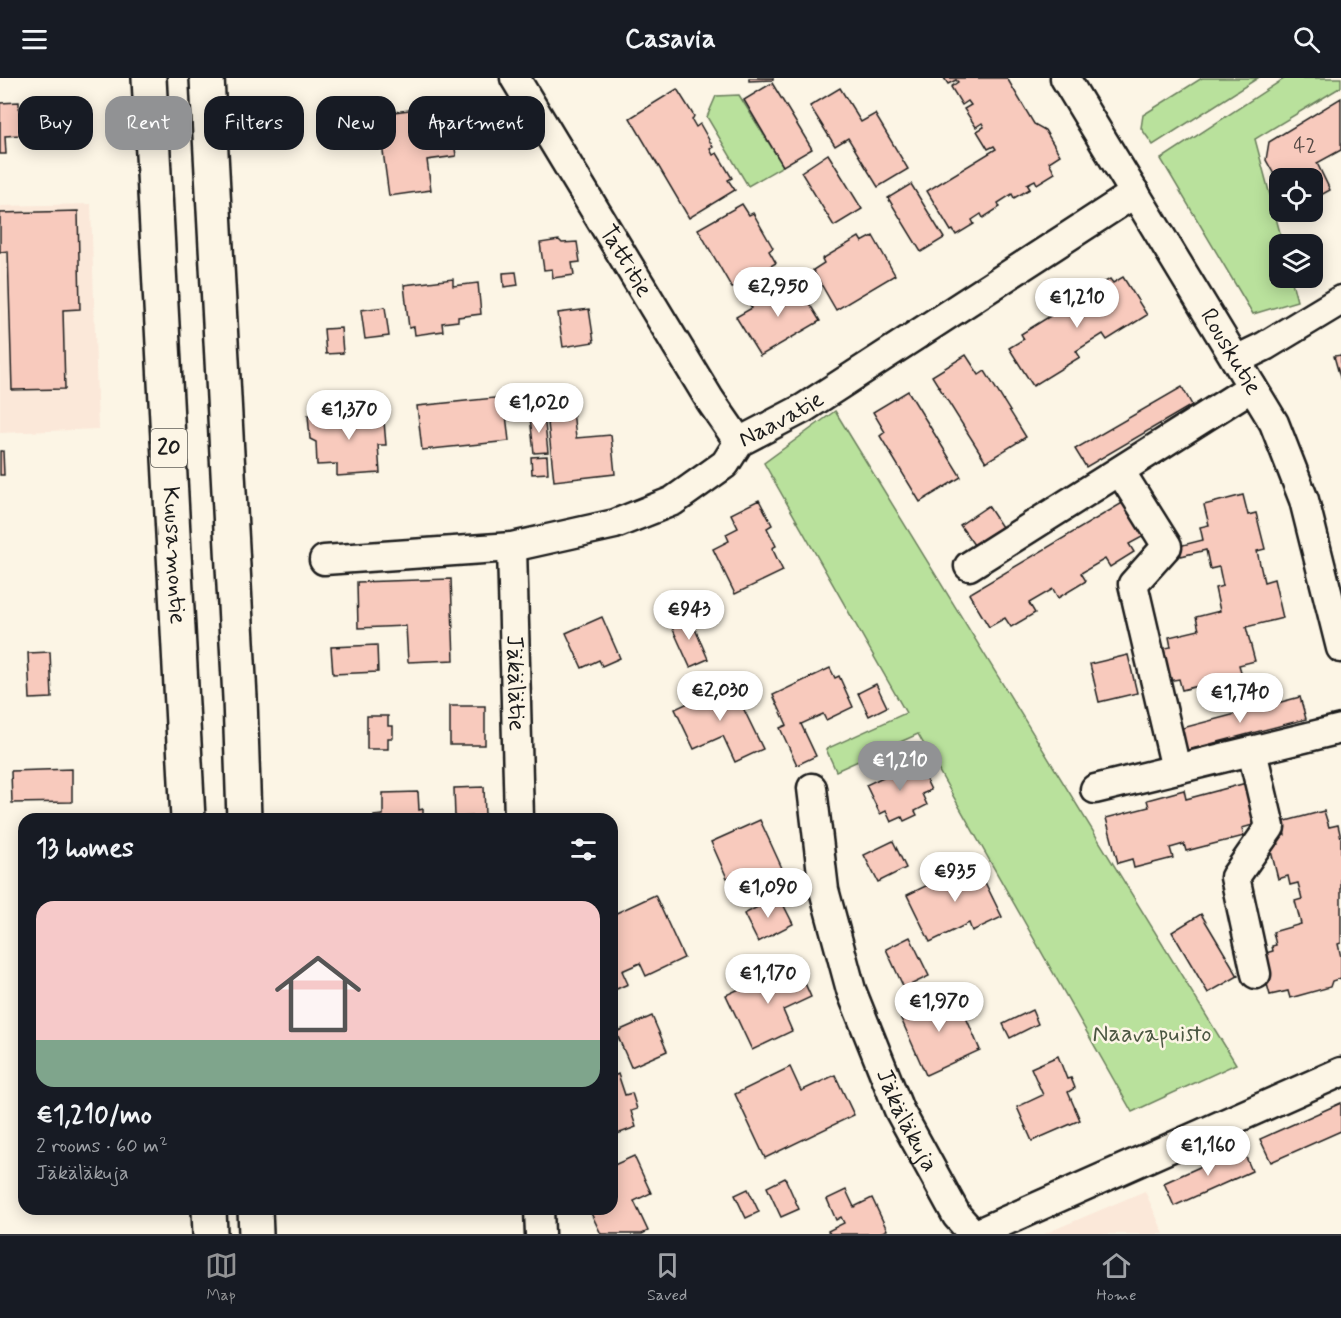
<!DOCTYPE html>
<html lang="en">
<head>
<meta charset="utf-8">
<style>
	:root { --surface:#171b24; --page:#20242c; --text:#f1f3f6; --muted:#9ea1a6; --line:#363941; --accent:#919294 }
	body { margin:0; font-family:Mynerve,sans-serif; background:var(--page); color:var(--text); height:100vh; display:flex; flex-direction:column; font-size:22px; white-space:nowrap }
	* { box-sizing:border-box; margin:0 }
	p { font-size:20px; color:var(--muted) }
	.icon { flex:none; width:33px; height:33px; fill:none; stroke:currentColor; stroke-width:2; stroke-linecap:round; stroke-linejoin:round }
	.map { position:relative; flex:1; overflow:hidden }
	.details { position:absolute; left:18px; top:735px; width:600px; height:402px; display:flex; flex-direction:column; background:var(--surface); border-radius:18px; box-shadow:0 3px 15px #0003 }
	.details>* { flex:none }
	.top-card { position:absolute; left:18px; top:18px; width:600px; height:54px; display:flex; gap:12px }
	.fabs { position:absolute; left:1269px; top:90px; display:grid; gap:12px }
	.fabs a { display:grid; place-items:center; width:54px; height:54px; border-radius:12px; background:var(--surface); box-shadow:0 3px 15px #0003; font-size:30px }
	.price { position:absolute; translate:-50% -51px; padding:0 14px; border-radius:21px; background:#fff; color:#222; font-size:20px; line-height:39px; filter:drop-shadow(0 2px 3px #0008) }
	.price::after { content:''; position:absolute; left:50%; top:36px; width:18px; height:14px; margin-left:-9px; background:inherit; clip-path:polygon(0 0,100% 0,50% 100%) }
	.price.on { background:var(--accent); color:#fff }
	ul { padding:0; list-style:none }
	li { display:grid; align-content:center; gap:12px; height:318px; padding:0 18px }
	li+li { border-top:2px solid var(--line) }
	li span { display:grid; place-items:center; height:186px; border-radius:18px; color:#555 }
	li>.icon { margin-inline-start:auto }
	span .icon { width:108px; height:108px; fill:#fffc; stroke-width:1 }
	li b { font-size:26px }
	h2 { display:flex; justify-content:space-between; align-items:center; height:72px; padding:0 18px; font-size:26px }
	.chip { padding:0 21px; border-radius:18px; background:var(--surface); box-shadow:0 3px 15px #0003; font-size:21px; line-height:54px }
	.chip.on { background:var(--accent); color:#fff }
	header { display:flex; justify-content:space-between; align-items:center; height:78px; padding:0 18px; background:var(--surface); font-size:27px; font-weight:700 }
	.dock { display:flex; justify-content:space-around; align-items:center; height:84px; border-top:2px solid var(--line); background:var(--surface); font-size:16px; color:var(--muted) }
	.dock a { display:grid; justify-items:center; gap:3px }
	.dock .on { color:var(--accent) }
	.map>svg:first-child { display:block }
	.built { fill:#fbe8d9 }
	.green { fill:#b9e19c; stroke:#6a7e5c; stroke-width:1.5 }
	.building { fill:#f8cabd; stroke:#1c1c1c; stroke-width:1.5 }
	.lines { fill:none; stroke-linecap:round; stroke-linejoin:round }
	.minor-casing { stroke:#1c1c1c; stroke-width:33 }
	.highway-casing { stroke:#1c1c1c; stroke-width:38 }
	.minor { stroke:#fcf5e5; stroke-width:28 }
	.highway { stroke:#fcf5e5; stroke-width:33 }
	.labels { text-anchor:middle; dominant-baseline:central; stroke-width:5; stroke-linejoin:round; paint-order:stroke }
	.number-label { font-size:21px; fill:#534844 }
	.shield { fill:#fcf5e5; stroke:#5f5d58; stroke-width:1.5 }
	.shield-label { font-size:22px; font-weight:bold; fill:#1c1c1c }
	.street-label { font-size:24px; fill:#1c1c1c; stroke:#fcf5e5 }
	.park-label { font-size:24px; fill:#4b5742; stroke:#fcf5e5 }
</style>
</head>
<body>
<header><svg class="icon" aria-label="menu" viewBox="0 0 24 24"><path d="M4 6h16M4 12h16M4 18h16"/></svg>Casavia<svg class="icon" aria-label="search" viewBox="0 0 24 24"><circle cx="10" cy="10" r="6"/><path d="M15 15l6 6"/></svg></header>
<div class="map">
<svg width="1341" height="1156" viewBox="0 0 1341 1156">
	<rect width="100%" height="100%" fill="#fcf5e5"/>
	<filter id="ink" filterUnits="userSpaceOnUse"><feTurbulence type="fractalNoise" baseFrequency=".0167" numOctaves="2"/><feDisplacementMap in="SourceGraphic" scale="12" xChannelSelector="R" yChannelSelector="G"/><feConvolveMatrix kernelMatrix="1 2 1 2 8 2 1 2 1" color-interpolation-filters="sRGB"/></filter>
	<g filter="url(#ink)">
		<g class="built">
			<path d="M91,126L98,351L0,355V128Z"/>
			<path d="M1145,1113L1164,1156H1044Z"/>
		</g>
		<g class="green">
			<path d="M1202,0H1258L1153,67L1141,50L1143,37Z"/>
			<path d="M1285,0H1341V9L1255,61L1283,166H1280V200H1291L1297,223L1253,236L1161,81Z"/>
			<path d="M739,17L783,88L748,108L707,39L716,18Z"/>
			<path d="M835,333L1236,986L1132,1034L918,656L836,693L826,671L906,635L764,385Z"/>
		</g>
		<g class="building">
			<path d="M749,0H773V2L749,3Z"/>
			<path d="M944,0H1007L1034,46L1045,52L1060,77L1049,84L1055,95L1037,106L1035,102L1027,106L1030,111L1014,120L1012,116L998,125L1000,129L983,140L981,136L972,142L974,146L956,157L953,152L951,153L927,113L996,71L994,68L988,71L977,53L984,49L982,45L976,49L964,31L971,27L968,23L962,27L951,9L958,4L956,2L948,6Z"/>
			<path d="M772,5L812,71L783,88L744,22Z"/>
			<path d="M840,10L861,44L875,36L908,91L878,109L848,60L835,68L810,28Z"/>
			<path d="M677,11L694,38L692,42L696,49L700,46L713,69L710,71L713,77L717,75L732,100L728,102L735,112L689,140L630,40Z"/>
			<path d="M1341,20V72L1317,85L1330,112L1312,122V100H1280V107L1266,82L1269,64Z"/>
			<path d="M55,23H73V38L55,39Z"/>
			<path d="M19,24L20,57L5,58L6,76H0V25Z"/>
			<path d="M449,27L456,78L427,82L431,112L389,118L378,36Z"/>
			<path d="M828,76L862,131L834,148L801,94Z"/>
			<path d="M911,106L944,160L921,174L888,120Z"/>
			<path d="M742,126L749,137L753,135L773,170L769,173L776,185L732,210L698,151Z"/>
			<path d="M78,133L80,231L63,232L65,311L12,312L8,173L0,174V135Z"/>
			<path d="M873,158L895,197L836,232L813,192L824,185L822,181L859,159L862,164Z"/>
			<path d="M559,162L562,165L577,164L580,184L572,185L574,197L553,200L552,191L544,192L540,165Z"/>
			<path d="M516,194L518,207L504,209L503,195Z"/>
			<path d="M1123,199L1147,237L1107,262L1103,256L1076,273L1080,279L1033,308L1009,270L1024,261L1021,256L1110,201L1113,205Z"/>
			<path d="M453,201V208L478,205L481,236L458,239V243L442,245L443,253L415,257L414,249L409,250L404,207Z"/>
			<path d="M796,204L820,243L760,278L736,239L752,230L750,227L785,206L787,209Z"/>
			<path d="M385,229L389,258L365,261L361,232Z"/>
			<path d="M589,231L594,264L563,269L558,235Z"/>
			<path d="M341,250L343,275L326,276L324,251Z"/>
			<path d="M966,277L979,297L985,293L1026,359L986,384L932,298Z"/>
			<path d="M1341,277V303L1334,278Z"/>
			<path d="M1182,309L1192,327L1086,389L1075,371Z"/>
			<path d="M908,313L961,399L920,424L880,358L885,354L873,334Z"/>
			<path d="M504,319L509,363L422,372L417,328Z"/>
			<path d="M383,332L386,367H378L380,395L337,398V386L317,387L316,364L310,361L308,337Z"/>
			<path d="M573,333L576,360L611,357L615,396L554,403L547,335Z"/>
			<path d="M544,337L548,374L534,375L530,339Z"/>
			<path d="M0,373H3L4,397H0Z"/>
			<path d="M547,378L548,395L532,396L531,379Z"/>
			<path d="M1243,417L1248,437L1256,435L1265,471L1257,473L1264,504L1274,501L1283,540L1246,549L1255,583L1239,587L1242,597L1182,612L1179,601L1168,603L1160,571L1171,569L1169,559L1199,552L1196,539L1220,533L1215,510L1223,508L1219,489L1210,491L1206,472L1181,478L1179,468L1203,462L1200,449L1209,447L1204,427Z"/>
			<path d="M759,422L772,447L767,450L776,468L772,470L783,493L735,516L713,471L729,463L726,456L738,450L731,436Z"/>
			<path d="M1124,424L1144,458L1129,466L1134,474L1110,489L1105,481L1081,495L1086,503L1058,520L1053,511L1029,525L1035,535L1011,549L1005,540L989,549L969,516Z"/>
			<path d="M988,428L1002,449L974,467L960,447Z"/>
			<path d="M451,501L454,582L408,584L406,548L358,550L357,504Z"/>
			<path d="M689,537L708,581L690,589L670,545Z"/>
			<path d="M602,539L620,580L602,588L599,582L582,590L566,555Z"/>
			<path d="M377,567L378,594L333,596L331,569Z"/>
			<path d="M50,574L52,620L30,621L28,575Z"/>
			<path d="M1128,577L1137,615L1099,624L1090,586Z"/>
			<path d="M830,590L835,600L839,598L853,629L826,642L823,636L801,646L816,678L797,687L780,650L787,647L773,617Z"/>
			<path d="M731,605L763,671L735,684L723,658L694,671L675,631Z"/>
			<path d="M876,606L887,629L869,638L858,615Z"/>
			<path d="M1300,619L1306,641L1180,674L1175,652Z"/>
			<rect x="450" y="628" width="35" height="39"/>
			<path d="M367,638H388V648H393V660H388V671H367Z"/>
			<path d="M917,683L931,712L922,716L927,727L915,733L917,737L904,743L902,739L891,744L886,733L880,736L866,707Z"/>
			<path d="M72,691V724L12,725L11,693Z"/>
			<path d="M1250,704L1260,745L1242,750L1244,758L1186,773L1184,766L1170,770L1173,780L1134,790L1132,781L1118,785L1106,740L1149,729L1147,722L1184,712L1186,721Z"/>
			<path d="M484,709L485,738L455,739L454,710Z"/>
			<path d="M418,714L419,732L423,731V741H374V738L383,737V715Z"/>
			<path d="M1324,733L1329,749L1338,747L1341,760V865L1338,866L1341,879V900L1332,903L1330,909L1290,920L1288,913L1270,917L1259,877L1273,873L1272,868L1276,867L1273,854L1301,846L1295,823L1302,821L1298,805L1290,807L1288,798L1278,801L1270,769L1279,766L1277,759L1285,757L1282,744Z"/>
			<path d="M760,742L787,801L775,806L778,811L761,818L759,813L751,817L740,794L727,800L711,764Z"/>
			<path d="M893,763L906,790L878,804L864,777Z"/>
			<path d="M975,784L1002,839L972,853L969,845L930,864L907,817Z"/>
			<path d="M655,817L684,880L646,898L640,885L622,893L628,906L612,913V837Z"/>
			<path d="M779,818L793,846L758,864L744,836Z"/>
			<path d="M1201,836L1238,898L1208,915L1172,854Z"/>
			<path d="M910,859L929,898L904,910L886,871Z"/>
			<path d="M796,885L811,919L783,932L792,953L752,972L726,917Z"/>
			<path d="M956,916L980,972L926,997L898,934L926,922L929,928Z"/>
			<path d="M1032,932L1038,946L1010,960L1003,946Z"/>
			<path d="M652,938L667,973L631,989L616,954Z"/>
			<path d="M1058,978L1067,1001L1071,1000L1075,1010L1068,1014L1080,1042L1032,1063L1017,1029L1043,1017L1031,990Z"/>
			<path d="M790,989L801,1013L835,997L854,1037L765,1080L735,1016Z"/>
			<path d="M618,996L625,1017L632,1015L637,1031L631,1033L636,1049L612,1058V999Z"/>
			<path d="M1341,1025V1053L1271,1084L1260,1061Z"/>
			<path d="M1242,1070L1252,1093L1174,1128L1164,1105Z"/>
			<path d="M634,1078L651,1115L634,1123L648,1153L642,1156H601L589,1131H612V1088Z"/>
			<path d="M785,1100L799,1131L781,1139L767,1109Z"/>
			<path d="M748,1111L759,1134L746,1140L735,1117Z"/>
			<path d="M846,1112L854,1129L872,1120L887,1152L878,1156H830L828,1153L844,1145L841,1139L836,1142L827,1121Z"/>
		</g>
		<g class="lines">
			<g class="minor-casing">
				<g id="minor">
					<path id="s1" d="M515,0L710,322L739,364"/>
					<path id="s2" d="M1065,0L1274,345L1304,422L1341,570"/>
					<path d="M1236,282L1265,268L1341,222"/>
					<path d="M1120,393L1167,468L1133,506L1176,691"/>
					<path id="s3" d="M512,469L519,741"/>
					<path id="s4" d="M324,482L512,469L615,446L673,423L725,386L739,364L804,330L1135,115"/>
					<path d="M969,488L1252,309"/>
					<path d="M1252,673L1270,749L1235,799L1256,896"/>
					<path id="s5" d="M812,710L824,812L851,912L899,1032L957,1138L973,1156"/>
					<path d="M1095,711L1341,651"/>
					<path d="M539,1131L540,1156"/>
					<path d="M976,1156L1341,994"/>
				</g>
			</g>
			<g class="highway-casing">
				<g id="highway">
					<path id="s6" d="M149,0L188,741"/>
					<path d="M207,0L240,620L244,741"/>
					<path d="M209,1131L210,1156"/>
					<path d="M255,1131L256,1156"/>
				</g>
			</g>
			<use href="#minor" class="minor"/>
			<use href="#highway" class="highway"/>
		</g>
	</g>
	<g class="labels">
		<g class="number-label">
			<text x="1305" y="68">42</text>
		</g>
		<rect class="shield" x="151" y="351" width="36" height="38" rx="4.5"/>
		<g class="shield-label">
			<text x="169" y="370">20</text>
		</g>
		<g class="street-label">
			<text stroke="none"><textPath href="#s1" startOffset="214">Tattitie</textPath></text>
			<text stroke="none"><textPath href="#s2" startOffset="320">Rouskutie</textPath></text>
			<text stroke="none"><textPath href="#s4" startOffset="494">Naavatie</textPath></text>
			<text stroke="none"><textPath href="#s6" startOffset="478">Kuusamontie</textPath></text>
			<text stroke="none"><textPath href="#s3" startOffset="136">Jäkälätie</textPath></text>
			<text stroke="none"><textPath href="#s5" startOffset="348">Jäkäläkuja</textPath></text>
		</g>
		<g class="park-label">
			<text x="1152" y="956">Naavapuisto</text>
		</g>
	</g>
</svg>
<div class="fabs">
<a><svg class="icon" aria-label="locate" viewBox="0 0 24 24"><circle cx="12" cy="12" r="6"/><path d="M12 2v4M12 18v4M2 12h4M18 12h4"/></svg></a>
<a><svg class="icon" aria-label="layers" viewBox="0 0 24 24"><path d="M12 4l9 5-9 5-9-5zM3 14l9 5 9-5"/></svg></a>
</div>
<b class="price" style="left:778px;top:240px">€2,950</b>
<b class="price" style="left:1077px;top:251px">€1,210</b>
<b class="price" style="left:539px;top:356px">€1,020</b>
<b class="price" style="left:349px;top:363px">€1,370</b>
<b class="price" style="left:689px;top:563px">€943</b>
<b class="price" style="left:720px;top:644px">€2,030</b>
<b class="price" style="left:1240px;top:646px">€1,740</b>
<b class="price on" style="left:900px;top:714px">€1,210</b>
<b class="price" style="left:955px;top:825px">€935</b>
<b class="price" style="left:768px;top:841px">€1,090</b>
<b class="price" style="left:768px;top:927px">€1,170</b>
<b class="price" style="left:939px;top:955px">€1,970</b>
<b class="price" style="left:1208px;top:1099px">€1,160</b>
<div class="top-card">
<a class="chip">Buy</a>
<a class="chip on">Rent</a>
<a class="chip">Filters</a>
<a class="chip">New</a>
<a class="chip">Apartment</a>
</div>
<section class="details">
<h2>13 homes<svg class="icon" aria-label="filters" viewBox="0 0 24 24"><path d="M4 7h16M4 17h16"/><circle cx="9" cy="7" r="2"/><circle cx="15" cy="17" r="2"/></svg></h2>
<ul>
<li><span style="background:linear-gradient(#f6c9c9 75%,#7fa58c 0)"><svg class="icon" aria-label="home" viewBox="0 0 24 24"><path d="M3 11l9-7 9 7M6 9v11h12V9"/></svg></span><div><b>€1,210/mo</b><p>2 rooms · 60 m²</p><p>Jäkäläkuja</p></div></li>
</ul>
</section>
</div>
<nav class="dock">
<a class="on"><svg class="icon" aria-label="map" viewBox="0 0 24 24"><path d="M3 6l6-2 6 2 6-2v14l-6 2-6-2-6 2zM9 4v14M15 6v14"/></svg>Map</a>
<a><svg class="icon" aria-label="saved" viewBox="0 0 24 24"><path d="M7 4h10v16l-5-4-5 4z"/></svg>Saved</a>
<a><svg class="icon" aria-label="home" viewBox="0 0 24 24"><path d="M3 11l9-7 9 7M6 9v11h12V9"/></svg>Home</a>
</nav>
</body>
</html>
